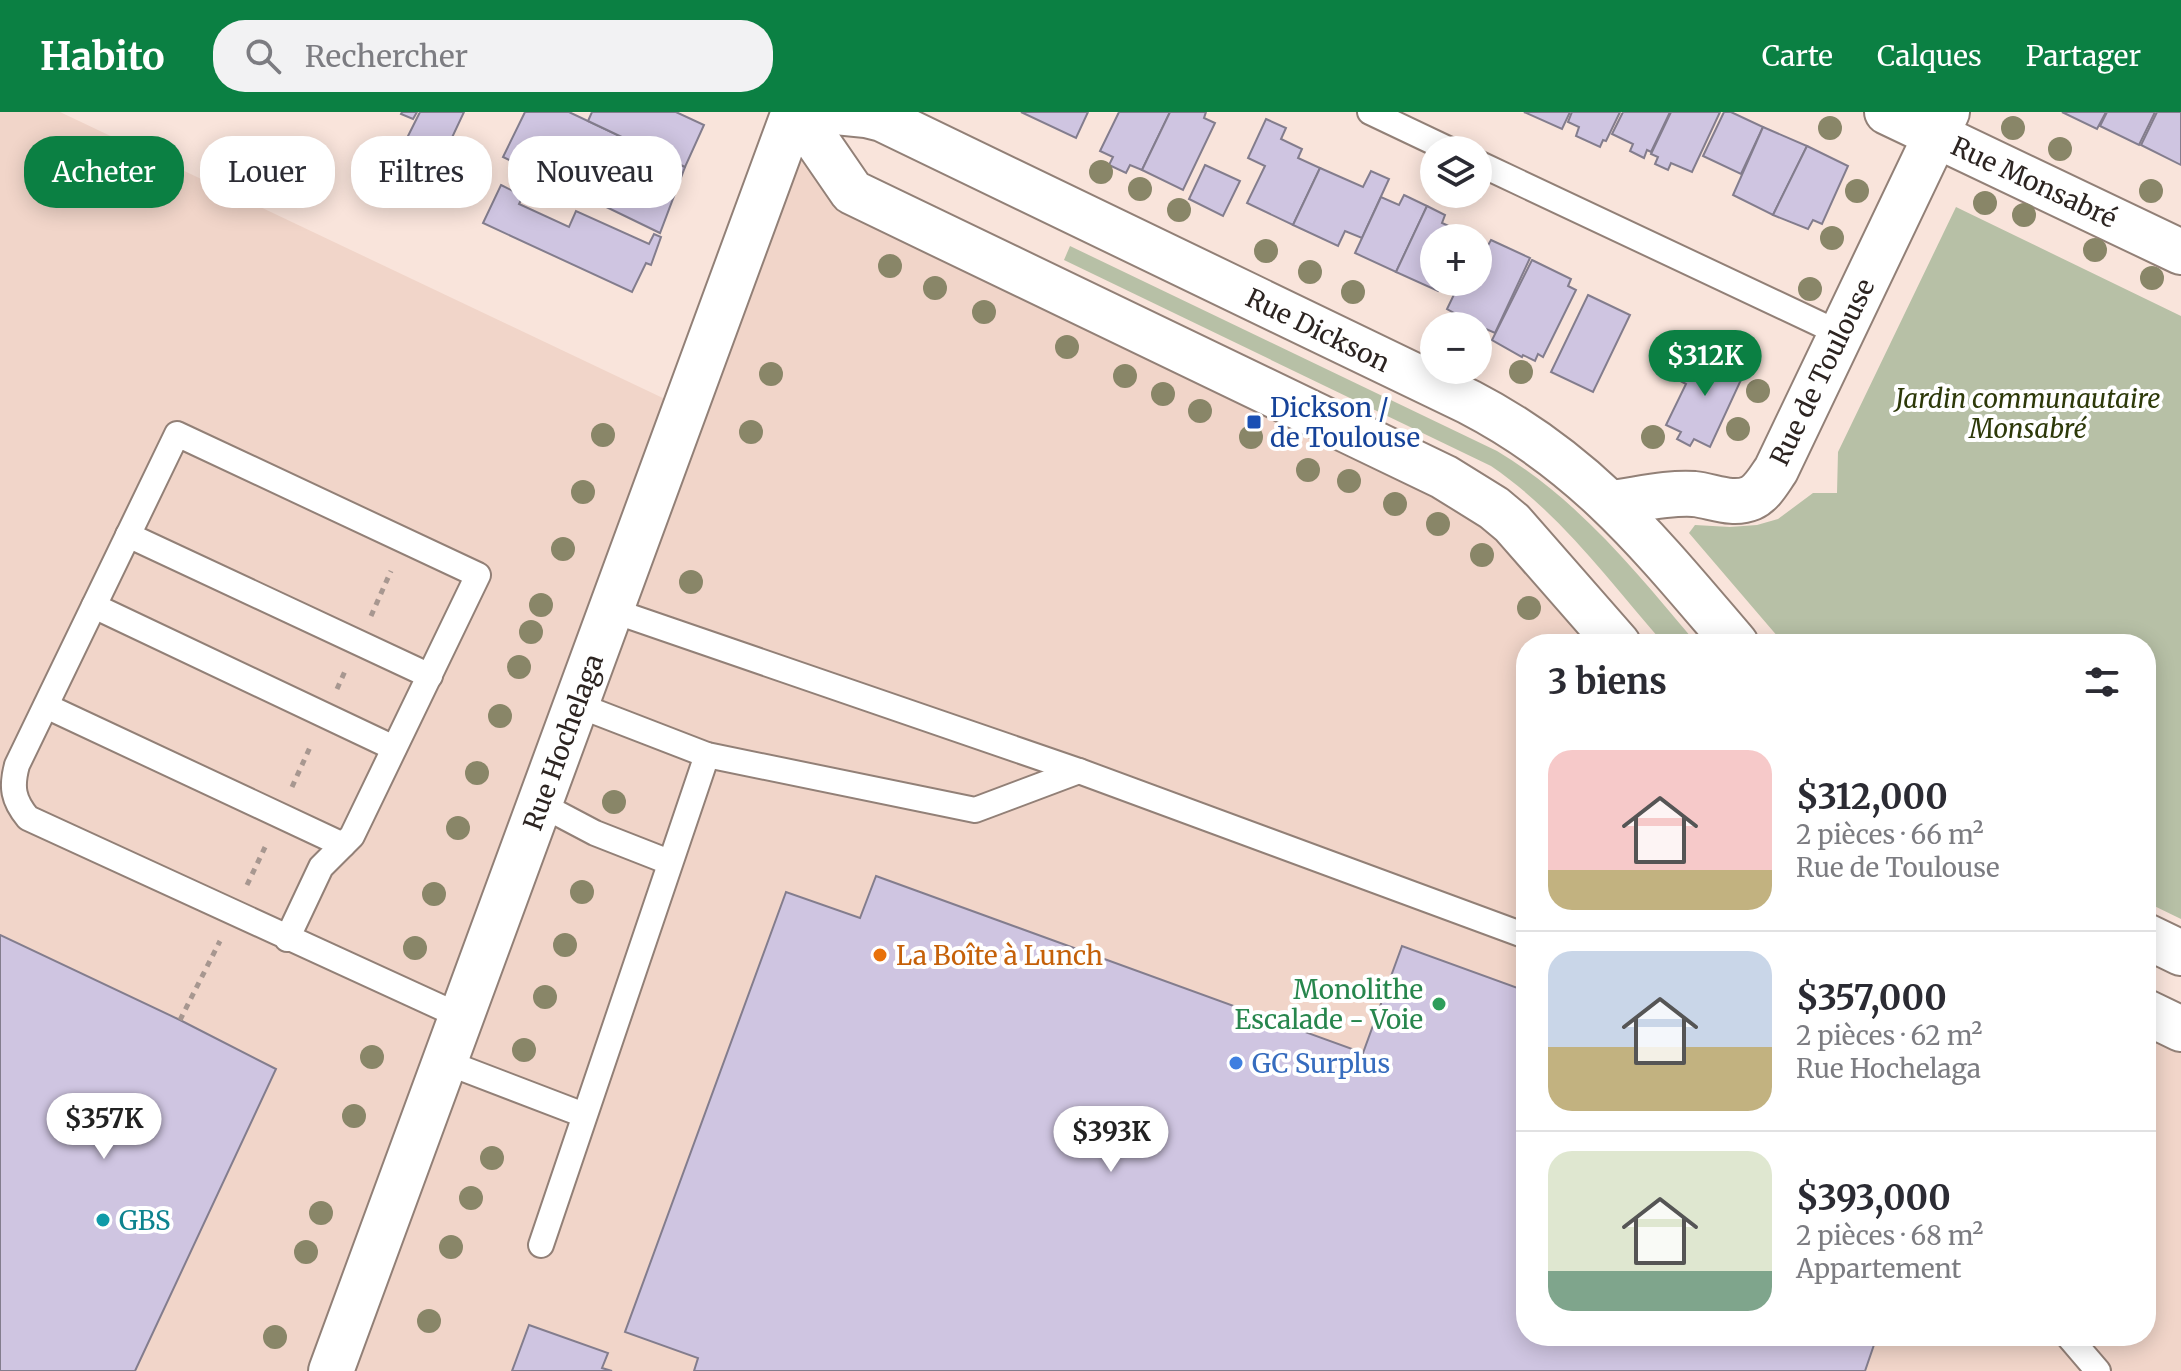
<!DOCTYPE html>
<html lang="fr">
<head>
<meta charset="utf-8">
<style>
	:root { --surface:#fff; --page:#f2f2f3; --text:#2b2b33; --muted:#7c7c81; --line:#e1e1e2; --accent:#0b8043 }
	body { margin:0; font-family:Merriweather,serif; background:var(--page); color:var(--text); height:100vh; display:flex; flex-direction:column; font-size:30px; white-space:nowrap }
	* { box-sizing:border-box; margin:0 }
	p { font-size:26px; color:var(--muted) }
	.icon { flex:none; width:44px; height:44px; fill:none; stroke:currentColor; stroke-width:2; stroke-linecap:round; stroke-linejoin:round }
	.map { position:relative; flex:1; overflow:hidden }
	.drawer { position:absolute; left:1516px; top:522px; width:640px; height:712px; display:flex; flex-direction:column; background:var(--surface); border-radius:32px; box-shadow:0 4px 20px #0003 }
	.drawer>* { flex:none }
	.guide { position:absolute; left:24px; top:24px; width:760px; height:72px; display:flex; gap:16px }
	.buttons { position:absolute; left:1420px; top:24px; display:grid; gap:16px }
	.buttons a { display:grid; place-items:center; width:72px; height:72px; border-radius:50%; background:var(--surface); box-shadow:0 4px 20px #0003; font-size:40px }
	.price { position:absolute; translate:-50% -68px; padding:0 18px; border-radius:28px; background:#fff; color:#222; font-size:26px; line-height:52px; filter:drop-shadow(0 2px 4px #0008) }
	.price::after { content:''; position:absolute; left:50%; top:48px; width:24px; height:18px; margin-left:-12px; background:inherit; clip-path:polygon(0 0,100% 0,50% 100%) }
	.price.on { background:var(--accent); color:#fff }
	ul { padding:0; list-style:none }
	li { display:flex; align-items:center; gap:24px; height:200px; padding:0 32px }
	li+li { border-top:2px solid var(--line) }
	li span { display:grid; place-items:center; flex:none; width:224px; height:160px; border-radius:24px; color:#555 }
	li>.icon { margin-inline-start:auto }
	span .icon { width:96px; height:96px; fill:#fffc; stroke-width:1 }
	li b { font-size:34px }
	h2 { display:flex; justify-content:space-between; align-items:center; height:96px; padding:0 32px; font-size:34px }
	.pill { padding:0 28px; border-radius:32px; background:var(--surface); box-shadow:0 4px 20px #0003; font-size:28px; line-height:72px }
	.pill.on { background:var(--accent); color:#fff }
	header { display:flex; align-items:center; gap:48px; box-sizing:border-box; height:112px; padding:0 40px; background:var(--accent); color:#fff }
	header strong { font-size:38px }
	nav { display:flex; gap:44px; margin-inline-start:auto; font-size:28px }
	.search { width:560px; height:72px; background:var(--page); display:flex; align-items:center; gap:20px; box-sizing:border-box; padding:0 28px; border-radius:32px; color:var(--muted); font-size:30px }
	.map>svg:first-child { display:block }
	.built { fill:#f1d5c9 }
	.green { fill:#b7c0a6 }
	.building { fill:#cfc5e1; stroke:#837d8d; stroke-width:2 }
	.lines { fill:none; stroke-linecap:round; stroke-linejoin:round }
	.service-casing { stroke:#928077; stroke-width:28 }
	.minor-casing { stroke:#928077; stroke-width:48 }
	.secondary-casing { stroke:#928077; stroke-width:48 }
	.path { stroke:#a79790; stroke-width:5; stroke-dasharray:6 6; stroke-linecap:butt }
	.service { stroke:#fff; stroke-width:24 }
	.minor { stroke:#fff; stroke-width:44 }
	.secondary { stroke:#fff; stroke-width:44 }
	.tree { fill:#898668 }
	.transit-dot { fill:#1a4fb4; stroke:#fff; stroke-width:3 }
	.food-dot { fill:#e8710a; stroke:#fff; stroke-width:3 }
	.leisure-dot { fill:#2e9e5b; stroke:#fff; stroke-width:3 }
	.shop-dot { fill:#3f7fe0; stroke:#fff; stroke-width:3 }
	.culture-dot { fill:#0f9aa8; stroke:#fff; stroke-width:3 }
	.labels { text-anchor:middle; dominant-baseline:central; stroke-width:8; stroke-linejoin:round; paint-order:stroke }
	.street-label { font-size:26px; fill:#2c2421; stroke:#fff }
	.park-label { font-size:26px; font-style:italic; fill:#2d3909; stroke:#fff }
	.transit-label { font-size:26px; fill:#164399; stroke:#fff; text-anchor:start }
	.food-label { font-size:26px; fill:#c56008; stroke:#fff; text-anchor:start }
	.leisure-label { font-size:26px; fill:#27864d; stroke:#fff; text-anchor:end }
	.shop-label { font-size:26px; fill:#366cbe; stroke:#fff; text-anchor:start }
	.culture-label { font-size:26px; fill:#0d838f; stroke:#fff; text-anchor:start }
</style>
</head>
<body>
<header>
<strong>Habito</strong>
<div class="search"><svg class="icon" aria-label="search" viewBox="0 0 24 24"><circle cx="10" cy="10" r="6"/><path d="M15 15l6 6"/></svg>Rechercher</div>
<nav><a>Carte</a><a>Calques</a><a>Partager</a></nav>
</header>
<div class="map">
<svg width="2181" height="1259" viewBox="0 0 2181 1259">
	<rect width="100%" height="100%" fill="#f9e4db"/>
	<path class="built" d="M0,0H60L686,297L794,0L841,65L1444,365L1618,532H1526V1224H2146V900L2181,917V1259H0Z"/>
	<g class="green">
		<path d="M1956,95L2181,204V807L2146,790V532H1784L1689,421L1695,413L1730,415L1757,413L1778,407L1813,381H1837L1838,340Z"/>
		<path d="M1070,134L1497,339C1579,388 1636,460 1697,532H1664C1610,470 1559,400 1491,354L1064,148Z"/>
	</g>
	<g class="building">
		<path d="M402,0H417L413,7L401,2Z"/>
		<path d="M420,0H464L441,49L404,32Z"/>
		<path d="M525,0H569L685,55L660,121L503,45Z"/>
		<path d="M592,0H676L704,13L685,55L588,9Z"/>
		<path d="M1021,0H1088L1076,26Z"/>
		<path d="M1119,0H1170L1142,58L1130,53L1126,61L1109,53L1113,45L1100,39Z"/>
		<path d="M1170,0H1206L1204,6L1215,11L1183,78L1142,58Z"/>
		<path d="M1524,0H1570L1562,17Z"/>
		<path d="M1572,0H1620L1606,29L1603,28L1600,35L1576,24L1579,15L1568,10Z"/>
		<path d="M1623,0H1670L1651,40L1647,38L1644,46L1630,39L1633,32L1612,22Z"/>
		<path d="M1671,0H1720L1692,60L1671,51L1668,58L1655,52L1658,45L1651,42Z"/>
		<path d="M1724,0H1731L1763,15L1741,62L1703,44Z"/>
		<path d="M2062,0H2106L2097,17Z"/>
		<path d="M2107,0H2155L2139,33L2100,14Z"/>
		<path d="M2157,0H2181V53L2141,33Z"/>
		<path d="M1266,7L1286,16L1281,27L1302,37L1298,46L1320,56L1293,113L1247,91L1265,54L1248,46Z"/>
		<path d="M1763,15L1807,34L1773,103L1733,83Z"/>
		<path d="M1807,34L1848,54L1822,112L1813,108L1808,117L1773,103Z"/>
		<path d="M1205,53L1240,69L1223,104L1189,87Z"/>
		<path d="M1320,56L1363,75L1371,59L1389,67L1362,126L1345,119L1338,134L1293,113Z"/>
		<path d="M501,73L523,84L519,92L569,115L576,99L649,132L654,122L661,125L651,153L646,151L632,180L483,111Z"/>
		<path d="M1404,83L1427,94L1396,160L1355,141L1381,85L1399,93Z"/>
		<path d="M1427,94L1445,103L1442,111L1462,120L1459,126H1434V170H1442L1438,179L1396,160Z"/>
		<path d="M1491,128L1530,146L1495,221L1477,213L1466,214L1461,211L1463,206L1447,197L1460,170H1478V133L1487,135Z"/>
		<path d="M1532,148L1571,167L1568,174L1576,178L1543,245L1538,242L1535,249L1523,243L1522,245L1492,228Z"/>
		<path d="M1588,183L1630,203L1593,280L1551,260Z"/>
		<path d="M1720,235L1736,243L1732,250L1746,257L1710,335L1694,327L1690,334L1677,327L1681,320L1666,313L1686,272L1675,266L1684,249L1706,258Z"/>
		<path d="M876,764L1363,941L1402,834L1526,879V1224H1877L1865,1259H694L698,1246L625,1220L786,780L860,806Z"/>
		<path d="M0,823L180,908L276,957L135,1259H0Z"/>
		<path d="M529,1213L608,1241L602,1256L612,1259H512Z"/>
	</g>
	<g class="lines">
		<g class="service-casing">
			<g id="service">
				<path d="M1370,0L1450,38"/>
				<path d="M1478,51L1841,222"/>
				<path d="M128,423L430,564"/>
				<path d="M94,494L394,636"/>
				<path d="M611,498L1079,659L1526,824"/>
				<path d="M575,592L707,643L975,698L1079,659"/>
				<path d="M46,594L343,733"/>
				<path d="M540,692L595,721L669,750"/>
				<path d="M287,827L321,755L352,724L478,463L177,322L17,653C11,675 13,688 28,706L462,905"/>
				<path d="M443,949L584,1003"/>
				<path d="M541,1133L707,643"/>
				<path d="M2068,1224L2098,1259"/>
			</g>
		</g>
		<g class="minor-casing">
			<g id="minor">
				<path d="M1887,0L2181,140"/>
				<path d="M1611,391C1636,388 1669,380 1694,382C1713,384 1732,394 1751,386C1762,381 1769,368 1776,358L1947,0"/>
			</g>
		</g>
		<g class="secondary-casing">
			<g id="secondary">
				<path d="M797,0L852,80L1444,365L1494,396L1512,411L1618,532"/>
				<path d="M836,0L866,3L882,7L1469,290C1587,351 1652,434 1736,532"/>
				<path d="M2146,824L2181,841"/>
				<path d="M2146,900L2181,917"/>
				<path d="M331,1259L794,0"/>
			</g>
		</g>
		<g class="path">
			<path d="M371,504L391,459"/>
			<path d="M337,577L346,557"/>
			<path d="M292,675L311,633"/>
			<path d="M247,773L267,731"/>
			<path d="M180,908L220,829"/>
		</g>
		<use href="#service" class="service"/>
		<use href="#minor" class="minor"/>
		<use href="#secondary" class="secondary"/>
	</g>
	<g class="tree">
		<circle cx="1830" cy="16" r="12"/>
		<circle cx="2013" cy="16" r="12"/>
		<circle cx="2060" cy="37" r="12"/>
		<circle cx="1101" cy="60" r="12"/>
		<circle cx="1140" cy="77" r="12"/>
		<circle cx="1857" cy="79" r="12"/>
		<circle cx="2151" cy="79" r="12"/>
		<circle cx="1985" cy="91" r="12"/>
		<circle cx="1179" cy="98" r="12"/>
		<circle cx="2024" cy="103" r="12"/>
		<circle cx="1832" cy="126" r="12"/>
		<circle cx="2095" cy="138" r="12"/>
		<circle cx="1266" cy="139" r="12"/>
		<circle cx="890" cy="154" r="12"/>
		<circle cx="1310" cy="160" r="12"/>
		<circle cx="2152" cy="166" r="12"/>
		<circle cx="935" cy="176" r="12"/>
		<circle cx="1810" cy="177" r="12"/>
		<circle cx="1353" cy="180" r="12"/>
		<circle cx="984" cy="200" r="12"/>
		<circle cx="1067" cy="235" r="12"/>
		<circle cx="1521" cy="260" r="12"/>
		<circle cx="771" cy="262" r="12"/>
		<circle cx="1125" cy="264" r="12"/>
		<circle cx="1758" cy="279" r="12"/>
		<circle cx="1163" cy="282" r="12"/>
		<circle cx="1200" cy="299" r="12"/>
		<circle cx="1738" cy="317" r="12"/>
		<circle cx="751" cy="320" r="12"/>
		<circle cx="603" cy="323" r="12"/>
		<circle cx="1251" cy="325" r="12"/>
		<circle cx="1653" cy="325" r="12"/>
		<circle cx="1308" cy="358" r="12"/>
		<circle cx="1349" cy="369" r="12"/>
		<circle cx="583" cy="380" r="12"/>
		<circle cx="1395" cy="392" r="12"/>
		<circle cx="1438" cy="412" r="12"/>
		<circle cx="563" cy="437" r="12"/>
		<circle cx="1482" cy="443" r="12"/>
		<circle cx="691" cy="470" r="12"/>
		<circle cx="541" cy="493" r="12"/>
		<circle cx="1529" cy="496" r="12"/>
		<circle cx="531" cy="520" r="12"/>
		<circle cx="519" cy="555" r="12"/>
		<circle cx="500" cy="604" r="12"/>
		<circle cx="477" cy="661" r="12"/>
		<circle cx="614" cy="690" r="12"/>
		<circle cx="458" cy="716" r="12"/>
		<circle cx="582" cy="780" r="12"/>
		<circle cx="434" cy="782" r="12"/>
		<circle cx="565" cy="833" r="12"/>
		<circle cx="415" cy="836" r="12"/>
		<circle cx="545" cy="885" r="12"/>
		<circle cx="524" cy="938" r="12"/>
		<circle cx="372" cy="945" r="12"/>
		<circle cx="354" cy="1004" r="12"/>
		<circle cx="492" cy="1046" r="12"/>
		<circle cx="471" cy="1086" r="12"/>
		<circle cx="321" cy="1101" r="12"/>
		<circle cx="451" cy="1135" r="12"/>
		<circle cx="306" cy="1140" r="12"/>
		<circle cx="429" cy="1209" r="12"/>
		<circle cx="275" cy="1225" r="12"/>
	</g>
	<rect class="transit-dot" x="1246" y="302" width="16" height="16" rx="4"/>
	<circle class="food-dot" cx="880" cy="843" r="8"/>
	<circle class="leisure-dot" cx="1439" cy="892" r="8"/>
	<circle class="shop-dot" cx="1236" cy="951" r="8"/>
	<circle class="culture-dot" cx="103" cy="1108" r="8"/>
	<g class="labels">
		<g class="street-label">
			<text transform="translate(2034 70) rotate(25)">Rue Monsabré</text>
			<text transform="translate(1318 218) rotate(26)">Rue Dickson</text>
			<text transform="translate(1822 260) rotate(-64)">Rue de Toulouse</text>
			<text transform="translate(563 630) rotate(-70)">Rue Hochelaga</text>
		</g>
		<g class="park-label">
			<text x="2028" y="286">Jardin communautaire<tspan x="2028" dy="30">Monsabré</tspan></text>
		</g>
		<g class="transit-label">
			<text x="1270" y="295">Dickson /<tspan x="1270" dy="30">de Toulouse</tspan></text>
		</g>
		<g class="food-label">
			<text x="896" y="843">La Boîte à Lunch</text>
		</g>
		<g class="leisure-label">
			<text x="1423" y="877">Monolithe<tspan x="1423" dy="30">Escalade - Voie</tspan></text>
		</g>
		<g class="shop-label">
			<text x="1252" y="951">GC Surplus</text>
		</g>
		<g class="culture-label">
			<text x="119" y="1108">GBS</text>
		</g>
	</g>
</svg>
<div class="buttons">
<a><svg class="icon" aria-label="layers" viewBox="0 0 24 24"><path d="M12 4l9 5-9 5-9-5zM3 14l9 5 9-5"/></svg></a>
<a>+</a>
<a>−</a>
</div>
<b class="price on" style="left:1705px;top:286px">$312K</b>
<b class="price" style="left:104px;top:1049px">$357K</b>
<b class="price" style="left:1111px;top:1062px">$393K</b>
<div class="guide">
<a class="pill on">Acheter</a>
<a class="pill">Louer</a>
<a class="pill">Filtres</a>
<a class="pill">Nouveau</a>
</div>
<section class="drawer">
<h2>3 biens<svg class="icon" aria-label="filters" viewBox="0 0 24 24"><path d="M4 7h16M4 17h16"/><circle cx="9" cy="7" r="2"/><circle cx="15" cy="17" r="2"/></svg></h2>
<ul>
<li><span style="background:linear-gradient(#f6c9c9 75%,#c2b280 0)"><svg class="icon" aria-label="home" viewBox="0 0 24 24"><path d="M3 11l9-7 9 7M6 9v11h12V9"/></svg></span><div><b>$312,000</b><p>2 pièces · 66 m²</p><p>Rue de Toulouse</p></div></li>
<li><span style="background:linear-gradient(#c9d6e8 60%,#c2b280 0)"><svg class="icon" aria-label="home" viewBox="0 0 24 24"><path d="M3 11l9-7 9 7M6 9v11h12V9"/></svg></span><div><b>$357,000</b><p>2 pièces · 62 m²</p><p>Rue Hochelaga</p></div></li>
<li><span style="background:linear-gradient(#dfe7d0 75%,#7fa58c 0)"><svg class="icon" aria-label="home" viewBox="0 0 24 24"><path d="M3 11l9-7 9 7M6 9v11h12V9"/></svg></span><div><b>$393,000</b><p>2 pièces · 68 m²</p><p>Appartement</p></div></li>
</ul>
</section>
</div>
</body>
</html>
